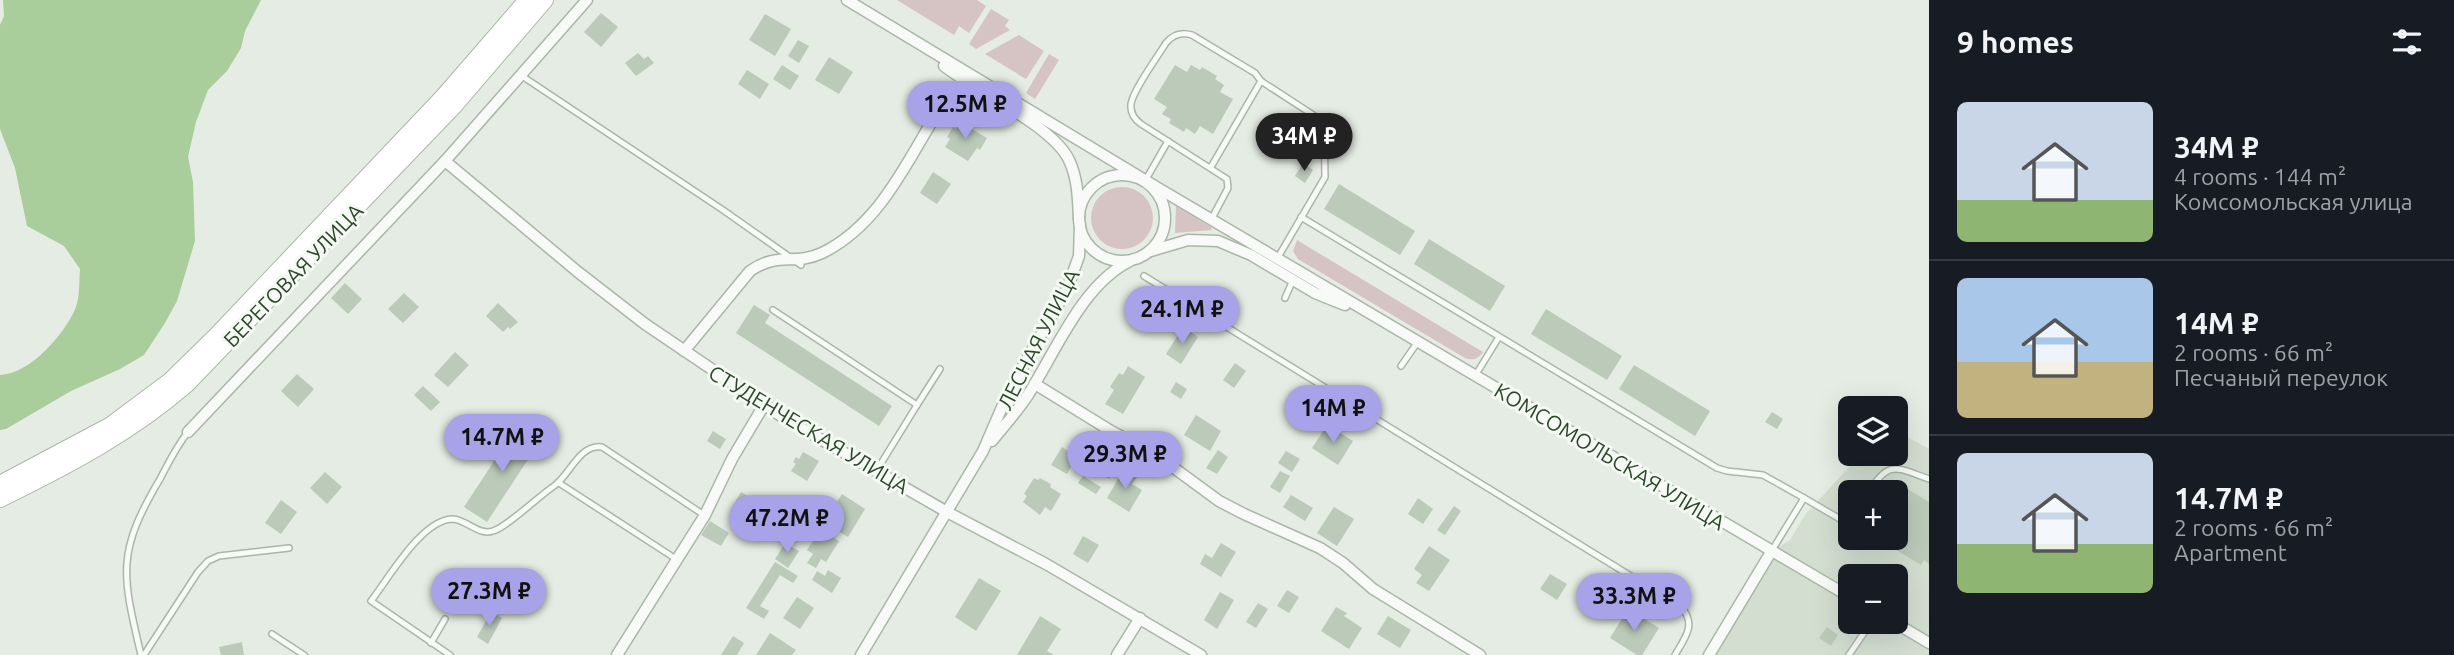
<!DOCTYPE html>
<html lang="en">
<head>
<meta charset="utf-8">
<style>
	:root { --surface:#171b24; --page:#20242c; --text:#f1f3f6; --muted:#9ea1a6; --line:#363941; --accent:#a8a3e8 }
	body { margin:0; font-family:Ubuntu,sans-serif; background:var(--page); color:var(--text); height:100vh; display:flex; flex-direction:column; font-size:26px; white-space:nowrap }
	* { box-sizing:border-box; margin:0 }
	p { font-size:23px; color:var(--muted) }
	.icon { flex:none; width:38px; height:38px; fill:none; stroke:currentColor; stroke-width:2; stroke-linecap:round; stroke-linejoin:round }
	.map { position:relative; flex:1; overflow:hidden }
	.drawer { display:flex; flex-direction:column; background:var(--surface); width:525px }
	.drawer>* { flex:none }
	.buttons { position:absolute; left:1838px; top:396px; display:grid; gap:14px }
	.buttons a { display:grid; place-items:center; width:70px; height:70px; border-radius:10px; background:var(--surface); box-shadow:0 7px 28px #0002; font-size:35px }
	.price { position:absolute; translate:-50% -60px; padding:0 16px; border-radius:24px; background:var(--accent); color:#111; font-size:23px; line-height:46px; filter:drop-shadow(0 2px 4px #0008) }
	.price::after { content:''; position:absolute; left:50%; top:42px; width:21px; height:16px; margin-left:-10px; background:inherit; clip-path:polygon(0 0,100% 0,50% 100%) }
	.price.current { background:#222; color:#fff }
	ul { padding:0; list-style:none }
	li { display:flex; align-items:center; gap:21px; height:175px; padding:0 28px }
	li+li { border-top:2px solid var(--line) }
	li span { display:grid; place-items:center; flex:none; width:196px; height:140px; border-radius:10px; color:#555 }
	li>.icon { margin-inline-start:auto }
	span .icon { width:84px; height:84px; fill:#fffc; stroke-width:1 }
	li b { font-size:30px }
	h2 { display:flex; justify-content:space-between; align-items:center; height:84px; padding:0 28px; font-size:30px }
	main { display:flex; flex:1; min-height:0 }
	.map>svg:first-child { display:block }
	.built { fill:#d3ded1; fill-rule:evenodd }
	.green { fill:#d6c4c4 }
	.water { fill:#a9ce9c }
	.building { fill:#bccaba }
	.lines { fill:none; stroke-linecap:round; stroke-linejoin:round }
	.service-casing { stroke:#aab7a8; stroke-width:8 }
	.minor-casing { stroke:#aab7a8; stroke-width:13 }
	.secondary-casing { stroke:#aab7a8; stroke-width:18 }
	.service { stroke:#f7faf6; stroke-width:5 }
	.minor { stroke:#f7faf6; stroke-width:10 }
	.secondary { stroke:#fff; stroke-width:16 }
	.labels { text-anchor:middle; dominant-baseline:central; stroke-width:6; stroke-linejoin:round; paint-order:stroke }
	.street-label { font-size:21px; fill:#2d462a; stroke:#f4f9f3 }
</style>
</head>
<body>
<main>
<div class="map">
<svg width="1929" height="655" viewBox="0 0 1929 655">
	<rect width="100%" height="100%" fill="#e5ece3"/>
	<path class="built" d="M1895,430L1929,449V655H1709L1771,552L1790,540L1805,515L1862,453H1895ZM1850,492H1895V537H1850ZM1850,576H1895V621H1850Z"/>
	<g class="green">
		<path d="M897,0H977L986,6L969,33L959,26L954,35Z"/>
		<path d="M991,9L1009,20L1005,26L1010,30L976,49L969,44Z"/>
		<path d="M1019,35L1044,51L1026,79L985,54Z"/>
		<path d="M1049,54L1059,60L1035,99L1026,93Z"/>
		<circle cx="1122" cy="218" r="31"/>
		<path d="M1176,206L1211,227L1212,230L1175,233Z"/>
		<path d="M1297,240L1483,352C1478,359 1473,361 1465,358L1298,259L1293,251Z"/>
	</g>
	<path class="water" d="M3,0H261L245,31L241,48L227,71L208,90L196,122L188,157L193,182L195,241L177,301L165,323L144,355L120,369L71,391L6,429L0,430V375C30,374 65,334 76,307C80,296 79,281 80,269L64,246L27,226L15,168L0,129V25L4,16Z"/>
	<g class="building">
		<path d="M601,13L618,27L601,47L584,32Z"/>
		<path d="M765,14L791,29L775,56L749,40Z"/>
		<path d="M798,40L809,46L799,63L788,56Z"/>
		<path d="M638,53L644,59L648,56L654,63L636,76L625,63Z"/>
		<path d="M829,57L853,72L839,94L815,80Z"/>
		<path d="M782,65L799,76L790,90L773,79Z"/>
		<path d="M1175,65L1187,72L1191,65L1200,70L1202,67L1217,76L1215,79L1224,85L1220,92L1233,99L1213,134L1200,126L1195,134L1186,128L1184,132L1169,123L1171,119L1162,114L1167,107L1154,99Z"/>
		<path d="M747,70L769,84L760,99L738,84Z"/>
		<path d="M960,122L987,138L980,150L977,148L968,161L945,147L950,139L947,137L953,127L956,129Z"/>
		<path d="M1303,163L1313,170L1305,183L1295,176Z"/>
		<path d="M933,172L951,184L937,204L920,193Z"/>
		<path d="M1339,184L1415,231L1400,255L1324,209Z"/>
		<path d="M1429,239L1505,286L1490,311L1414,264Z"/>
		<path d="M345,283L362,299L348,314L331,298Z"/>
		<path d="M404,293L419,307L403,323L388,309Z"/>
		<path d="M498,303L518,322L510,329L508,327L503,332L486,316Z"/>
		<path d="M754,305L770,315L765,323L892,406L879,426L736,333Z"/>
		<path d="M1546,309L1622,356L1607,380L1531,334Z"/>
		<path d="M1183,327L1198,337L1181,364L1166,354Z"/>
		<path d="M455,352L469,365L448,387L434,375Z"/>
		<path d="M1235,363L1246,371L1234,388L1223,380Z"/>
		<path d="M1634,365L1710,411L1695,436L1619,389Z"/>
		<path d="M1128,366L1145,377L1123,414L1105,404L1114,390L1110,387L1119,373L1123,375Z"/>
		<path d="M297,374L314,389L298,407L281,391Z"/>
		<path d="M1176,382L1187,389L1181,399L1170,392Z"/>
		<path d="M423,386L440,402L431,411L414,395Z"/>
		<path d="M1772,412L1783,419L1777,429L1765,422Z"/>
		<path d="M1196,415L1221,431L1210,451L1184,435Z"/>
		<path d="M1327,425L1353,441L1338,465L1312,448Z"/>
		<path d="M517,426L540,441L487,522L464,507Z"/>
		<path d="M713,431L726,439L720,449L707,441Z"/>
		<path d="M1062,447L1077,457L1067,474L1051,465Z"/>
		<path d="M1218,450L1228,457L1217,474L1206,468Z"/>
		<path d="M1286,451L1300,459L1292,472L1278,463Z"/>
		<path d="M803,452L819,461L807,481L791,471L796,464L793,462L796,457L799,459Z"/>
		<path d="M1102,454L1118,464L1109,479L1093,469Z"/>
		<path d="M1124,469L1137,477L1132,484L1142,490L1129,512L1107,498Z"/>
		<path d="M1280,471L1290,476L1280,493L1270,487Z"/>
		<path d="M325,472L342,487L327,504L310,488Z"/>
		<path d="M1083,476L1101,487L1096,494L1078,483Z"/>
		<path d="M1034,478L1038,480L1040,478L1051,484L1050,487L1061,494L1051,511L1045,507L1040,515L1023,502L1027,496L1024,494Z"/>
		<path d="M1896,482L1929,502V564L1924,560L1921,565L1896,550L1905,534L1895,528V492H1882L1885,486L1891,490Z"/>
		<path d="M741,492L761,504L752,518L732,507Z"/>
		<path d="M842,494L865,509L848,537L829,526L837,513L832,510Z"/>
		<path d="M1291,495L1313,508L1305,521L1283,507Z"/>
		<path d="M1418,498L1433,509L1423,524L1408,514Z"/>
		<path d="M281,500L297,512L281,534L265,523Z"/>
		<path d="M1454,506L1461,511L1445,535L1437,530Z"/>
		<path d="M1334,507L1354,519L1337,546L1317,533Z"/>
		<path d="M710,521L729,533L721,546L701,535Z"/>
		<path d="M821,529L839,541L826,562L821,559L816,568L807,563L813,554L807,550Z"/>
		<path d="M1083,536L1099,545L1088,563L1073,554Z"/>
		<path d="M785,543L799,551L788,568L775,559Z"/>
		<path d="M1221,543L1236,552L1221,577L1200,564L1205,554L1212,558Z"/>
		<path d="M1429,546L1450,560L1429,591L1416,583L1422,575L1414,569Z"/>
		<path d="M775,562L798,576L793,583L780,575L760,606L769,611L764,619L746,608Z"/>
		<path d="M828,570L841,578L832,593L812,580L817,571L825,576Z"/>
		<path d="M1550,574L1567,584L1557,600L1540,589Z"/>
		<path d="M979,578L1001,591L976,631L955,617Z"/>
		<path d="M1287,590L1299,597L1289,613L1277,606Z"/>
		<path d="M1220,592L1234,600L1217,629L1204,620Z"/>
		<path d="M797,597L814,608L800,629L783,618Z"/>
		<path d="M1258,603L1268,609L1256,628L1246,622Z"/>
		<path d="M1336,607L1347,613L1344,616L1362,628L1349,649L1321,631Z"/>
		<path d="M1628,609L1659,628L1642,655H1637L1610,638Z"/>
		<path d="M491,612L502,618L488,644L477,637Z"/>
		<path d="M1040,616L1061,629L1047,651L1054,655H1017Z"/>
		<path d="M1388,616L1411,630L1400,648L1377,634Z"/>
		<path d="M1827,627L1838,635L1831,646L1819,638Z"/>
		<path d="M770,633L796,650L792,655H756Z"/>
		<path d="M733,636L744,643L737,655H721Z"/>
		<path d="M242,642L244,655H221L219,647Z"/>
	</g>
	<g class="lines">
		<g class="service-casing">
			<g id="service">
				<path d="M522,76L723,210L801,265"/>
				<path d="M1211,167L1261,81"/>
				<path d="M1145,181L1168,141"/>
				<path d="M1301,217L1717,468L1727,471L1763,475L1804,498"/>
				<path d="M1211,220L1228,188L1227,179L1141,124C1134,119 1130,113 1131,104C1133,90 1158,56 1166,43C1173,34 1182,32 1192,35L1255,73L1261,81L1324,122L1325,177L1277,259"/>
				<path d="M1144,276L1681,607C1697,624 1685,638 1675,655"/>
				<path d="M1285,298L1293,280"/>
				<path d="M773,310L917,405L877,470"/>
				<path d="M1401,366L1417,343"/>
				<path d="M1475,376L1499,337"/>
				<path d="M917,405L940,369"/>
				<path d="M559,483L676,559"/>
				<path d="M1869,492C1889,459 1897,468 1929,479"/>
				<path d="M1771,552L1804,498L1840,519L1850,520"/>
				<path d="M272,634L304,655"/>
				<path d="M431,643L445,619"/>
				<path d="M141,655C122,574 116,553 160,479C169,462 176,447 188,432"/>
				<path d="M144,655L198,572L208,561L219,556L289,548"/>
				<path d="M450,655L371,601C389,578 422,519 453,519C467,520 479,536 493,531C507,527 539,496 554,486C570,475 579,444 602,447L704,515"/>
				<path d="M1849,655L1872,621"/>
			</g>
		</g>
		<g class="minor-casing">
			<g id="minor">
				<path d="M847,0L1158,188L1850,597"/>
				<path d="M944,66C976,91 1053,126 1069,160C1078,179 1078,199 1079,219"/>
				<path d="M445,161L578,272L645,324L784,418L947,512L1046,564L1201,655"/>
				<circle cx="1122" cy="218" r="43"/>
				<path d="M1151,251L1188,240L1218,241L1251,255L1315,293L1345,305"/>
				<path d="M684,351L750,271C779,251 794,266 822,253C880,225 907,161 940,108"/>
				<path d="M1035,384L1111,431L1155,454L1219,501L1244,514L1320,548L1343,563L1373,589L1480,655"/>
				<path d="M188,432L445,161L587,0"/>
				<path d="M992,441C1003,427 1016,413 1026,398C1055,354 1081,285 1130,261"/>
				<path d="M1892,621L1929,643"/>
				<path d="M617,655L705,515L732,459L764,405"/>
				<path d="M861,655L983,451L1009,391L1067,289L1079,256L1080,225"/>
				<path d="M1117,655L1140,618"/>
				<path d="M1709,655L1771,552"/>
			</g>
		</g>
		<g class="secondary-casing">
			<g id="secondary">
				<path d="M0,484L111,425L170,381L215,337L443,97L527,0"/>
				<path d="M0,499C67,466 131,433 187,384L454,106L545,0"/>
			</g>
		</g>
		<use href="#service" class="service"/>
		<use href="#minor" class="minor"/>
		<use href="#secondary" class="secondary"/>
	</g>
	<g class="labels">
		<g class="street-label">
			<text transform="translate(293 275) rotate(-46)">БЕРЕГОВАЯ УЛИЦА</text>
			<text transform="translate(1038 339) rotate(-63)">ЛЕСНАЯ УЛИЦА</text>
			<text transform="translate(809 429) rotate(31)">СТУДЕНЧЕСКАЯ УЛИЦА</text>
			<text transform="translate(1610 456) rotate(31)">КОМСОМОЛЬСКАЯ УЛИЦА</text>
		</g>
	</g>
</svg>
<div class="buttons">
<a><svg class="icon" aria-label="layers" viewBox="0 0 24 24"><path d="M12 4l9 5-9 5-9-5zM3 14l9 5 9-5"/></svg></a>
<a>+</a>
<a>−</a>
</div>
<b class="price" style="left:965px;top:141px">12.5M ₽</b>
<b class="price current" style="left:1304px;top:173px">34M ₽</b>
<b class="price" style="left:1182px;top:346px">24.1M ₽</b>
<b class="price" style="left:1333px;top:445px">14M ₽</b>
<b class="price" style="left:502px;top:474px">14.7M ₽</b>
<b class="price" style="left:1125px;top:491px">29.3M ₽</b>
<b class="price" style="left:787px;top:555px">47.2M ₽</b>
<b class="price" style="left:489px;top:628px">27.3M ₽</b>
<b class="price" style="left:1634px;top:633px">33.3M ₽</b>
</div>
<section class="drawer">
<h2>9 homes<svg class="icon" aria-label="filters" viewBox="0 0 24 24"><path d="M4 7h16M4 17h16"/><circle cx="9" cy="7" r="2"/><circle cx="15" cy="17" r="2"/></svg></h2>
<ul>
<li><span style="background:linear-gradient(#c9d6e8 70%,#8fb573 0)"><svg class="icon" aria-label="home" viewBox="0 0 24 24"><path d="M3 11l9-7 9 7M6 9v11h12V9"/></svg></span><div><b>34M ₽</b><p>4 rooms · 144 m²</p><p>Комсомольская улица</p></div></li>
<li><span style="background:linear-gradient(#a9c7e8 60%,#c2b280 0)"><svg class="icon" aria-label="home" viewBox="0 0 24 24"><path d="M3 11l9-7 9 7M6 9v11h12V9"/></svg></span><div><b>14M ₽</b><p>2 rooms · 66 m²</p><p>Песчаный переулок</p></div></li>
<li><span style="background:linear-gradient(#c9d6e8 65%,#8fb573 0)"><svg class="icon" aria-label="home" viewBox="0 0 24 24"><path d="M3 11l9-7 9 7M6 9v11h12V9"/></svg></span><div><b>14.7M ₽</b><p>2 rooms · 66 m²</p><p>Apartment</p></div></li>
</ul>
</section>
</main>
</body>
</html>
